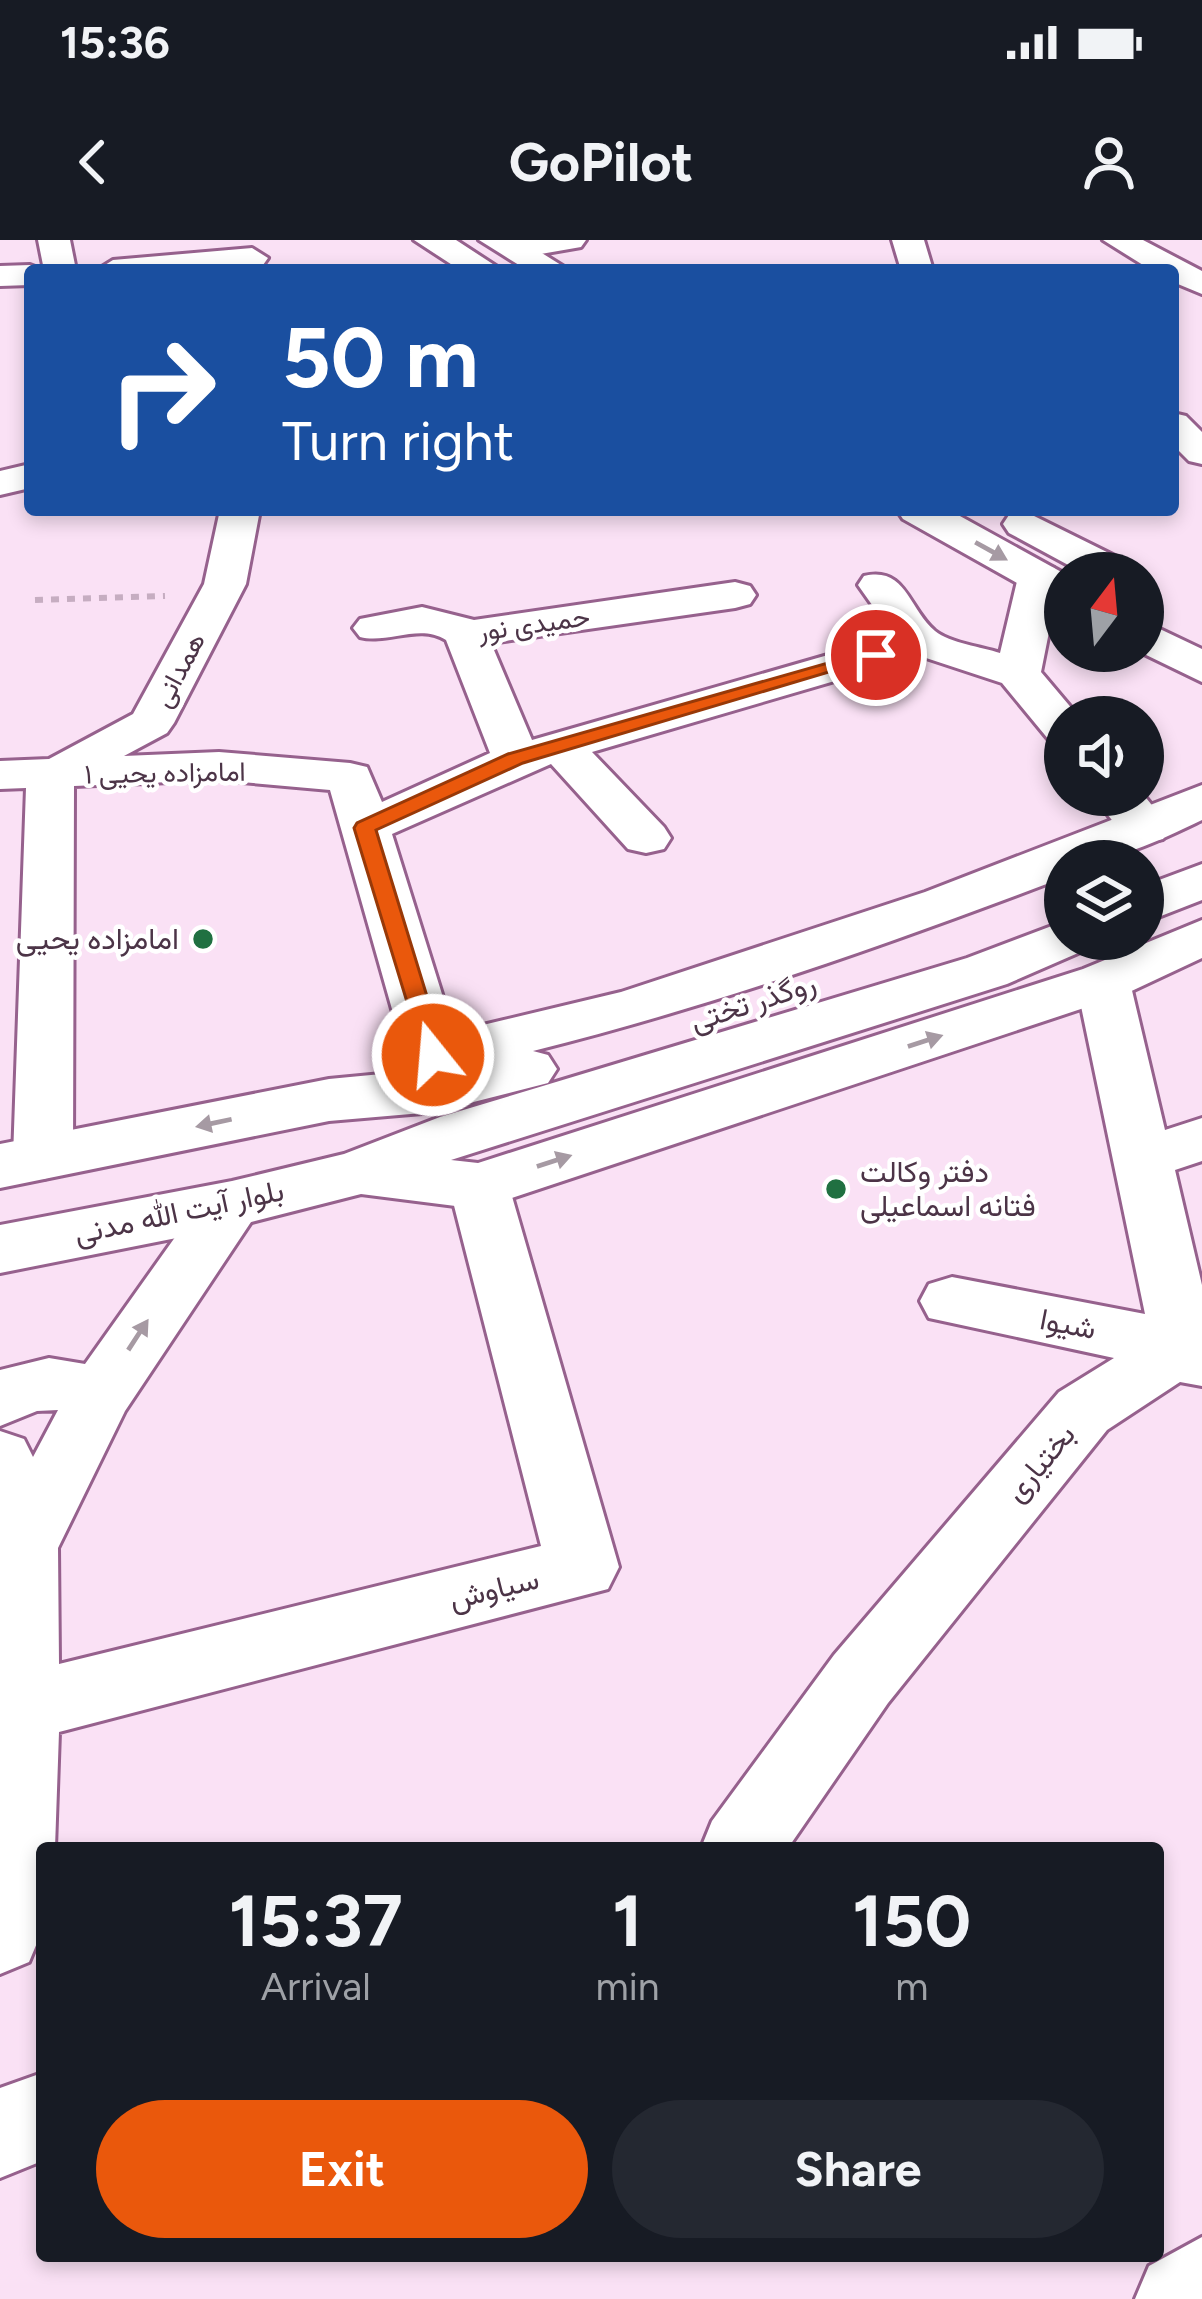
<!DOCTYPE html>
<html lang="en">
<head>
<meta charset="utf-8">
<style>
	:root { --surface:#171b24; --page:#242831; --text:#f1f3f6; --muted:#9ea1a6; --accent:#ea580c }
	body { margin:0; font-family:Figtree,Vazirmatn,sans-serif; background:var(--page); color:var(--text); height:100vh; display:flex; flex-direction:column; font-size:45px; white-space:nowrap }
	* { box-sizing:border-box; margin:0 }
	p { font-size:39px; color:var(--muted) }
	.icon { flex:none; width:66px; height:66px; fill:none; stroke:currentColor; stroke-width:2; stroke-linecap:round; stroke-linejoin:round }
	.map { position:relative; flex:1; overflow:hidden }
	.side { position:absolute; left:36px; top:1602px; width:1128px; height:420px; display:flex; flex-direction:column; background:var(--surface); border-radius:12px; box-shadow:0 6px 18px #0003 }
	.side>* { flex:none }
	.guide { position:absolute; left:24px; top:24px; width:1155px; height:252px; border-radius:12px; box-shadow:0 6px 18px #0003; background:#1a4fa0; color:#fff; overflow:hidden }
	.needle { width:78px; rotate:16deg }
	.buttons { position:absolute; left:1044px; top:312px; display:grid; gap:24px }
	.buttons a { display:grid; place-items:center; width:120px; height:120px; border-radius:50%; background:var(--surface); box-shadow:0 6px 18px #0003; font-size:60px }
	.pin { position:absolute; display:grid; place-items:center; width:102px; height:102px; color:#fff; margin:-51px; border:6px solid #fff; border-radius:50%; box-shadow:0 3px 12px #0007 }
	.me { position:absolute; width:132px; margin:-66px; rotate:343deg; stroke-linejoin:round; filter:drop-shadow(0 0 9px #0008) }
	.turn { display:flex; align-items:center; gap:42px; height:252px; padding:0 60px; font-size:54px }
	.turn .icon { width:156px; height:156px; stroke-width:2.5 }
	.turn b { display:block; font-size:84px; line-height:102px }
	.eta { display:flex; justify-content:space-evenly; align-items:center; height:204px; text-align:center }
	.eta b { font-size:72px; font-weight:700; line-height:84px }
	.cta { display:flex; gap:24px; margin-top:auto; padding:24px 60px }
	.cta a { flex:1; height:138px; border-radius:72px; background:var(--accent); color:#fff; font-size:48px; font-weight:700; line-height:138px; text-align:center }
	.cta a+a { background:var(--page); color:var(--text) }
	.status { display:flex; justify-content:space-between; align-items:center; height:84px; padding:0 60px; background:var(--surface); direction:ltr }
	.status svg { height:33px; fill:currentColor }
	header { display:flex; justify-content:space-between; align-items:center; height:156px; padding:0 60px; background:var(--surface); font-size:54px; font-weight:700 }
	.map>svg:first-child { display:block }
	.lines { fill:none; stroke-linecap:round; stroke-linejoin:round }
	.minor-casing { stroke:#96618d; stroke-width:6 }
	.major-casing { stroke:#96618d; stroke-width:6 }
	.path { stroke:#c6adc1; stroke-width:6; stroke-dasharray:8 8; stroke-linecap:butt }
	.minor { fill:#fff; fill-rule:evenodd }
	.major { fill:#fff; fill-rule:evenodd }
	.oneway { fill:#a69aa3 }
	.route { fill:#ea580c; stroke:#983908; stroke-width:3 }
	.poi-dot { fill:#207041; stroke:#fff; stroke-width:4.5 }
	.labels { text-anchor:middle; stroke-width:9; stroke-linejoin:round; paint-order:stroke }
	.far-street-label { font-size:27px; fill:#4c3447; stroke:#fff }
	.poi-label { font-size:30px; fill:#4c3447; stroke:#fff; text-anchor:end }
	.street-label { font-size:30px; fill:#4c3447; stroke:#fff }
</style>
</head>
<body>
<div class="status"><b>15:36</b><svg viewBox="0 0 49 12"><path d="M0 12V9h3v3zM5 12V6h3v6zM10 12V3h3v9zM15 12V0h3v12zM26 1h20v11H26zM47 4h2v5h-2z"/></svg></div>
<header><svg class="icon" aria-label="back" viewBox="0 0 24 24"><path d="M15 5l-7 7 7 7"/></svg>GoPilot<svg class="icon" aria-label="person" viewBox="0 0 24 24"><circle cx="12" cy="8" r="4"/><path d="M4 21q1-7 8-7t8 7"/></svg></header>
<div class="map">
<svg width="1202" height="2059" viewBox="0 0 1202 2059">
	<rect width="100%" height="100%" fill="#fae1f5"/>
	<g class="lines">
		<!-- minor casing -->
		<g class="minor-casing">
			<path id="minor" d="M 38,0 L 70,0 L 76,30 L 44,30 Z
				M 510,0 L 586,0 L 581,7 L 512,19 L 496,9 Z
				M 892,0 L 924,0 L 933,30 L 901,30 Z
				M 1103,0 L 1143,0 L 1202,31 L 1202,54 L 1173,42 L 1173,30 L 1151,30 Z
				M 252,8 L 268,18 L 263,25 L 225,30 L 97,30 L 113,20 Z
				M 30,25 L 43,30 L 30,30 L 30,45 L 0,46 L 0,26 Z
				M 1173,173 L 1186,176 L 1202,192 L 1202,224 L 1189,221 L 1173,205 Z
				M 30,224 L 30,248 L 0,255 L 0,231 Z
				M 220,270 L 260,270 L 246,344 L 174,483 L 167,493 L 124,516 L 219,512 L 350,523 L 367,527 L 382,562 L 490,513 L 446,400 C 420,383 388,404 360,397 L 353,388 L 360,379 L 422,367 L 474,380 L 735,342 L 750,346 L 756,355 L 750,364 L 735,368 L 491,403 L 532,500 L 894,396 L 858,345 L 864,336 C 906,326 908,368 935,391 C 950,403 982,407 1000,413 L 1018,337 L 1024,328 L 1039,324 L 1054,328 L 1060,337 L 1041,432 L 1079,477 L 1065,477 L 1065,504 L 1049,500 L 1002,443 L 920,416 L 592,512 L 664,587 L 671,598 L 664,609 L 646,613 L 628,609 L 551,524 L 392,594 L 461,815 L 453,828 L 433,834 L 413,828 L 405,815 L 330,550 L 219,540 L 74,546 L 73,918 L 64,933 L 43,939 L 22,933 L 13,918 L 26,548 L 0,549 L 0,521 L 49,519 L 133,474 L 204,344 Z
				M 1143,554 L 1170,588 L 1163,599 C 1127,607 1113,583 1094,555 Z
				M 1103,725 L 1122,730 L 1130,742 L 1165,890 L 1202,878 L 1202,921 L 1175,930 L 1202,1045 L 1202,1146 L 1180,1142 L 1107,1190 L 888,1463 L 788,1608 L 701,1608 L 712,1581 L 834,1415 L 1059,1152 L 1114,1118 L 929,1078 L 920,1061 L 929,1044 L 952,1037 L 1145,1074 L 1076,742 L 1084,730 Z
				M 479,924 L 500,931 L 509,946 L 619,1327 L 608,1349 L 59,1492 L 55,1608 L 42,1608 L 42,1691 L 29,1722 L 0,1734 L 0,1191 L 24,1199 L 33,1217 L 58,1170 L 37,1171 L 0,1186 L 0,1130 L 49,1118 L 85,1124 L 210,948 L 232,942 L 254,948 L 263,964 L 125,1171 L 58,1308 L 59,1424 L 541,1306 L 449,946 L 458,931 Z
				M 42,1833 L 42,1921 L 0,1938 L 0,1848 Z
				M 1202,1997 L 1202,2059 L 1135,2059 L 1149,2026 Z"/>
		</g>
		<!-- major casing -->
		<g class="major-casing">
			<path id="major" d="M 414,0 L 456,0 L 502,30 L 460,30 Z
				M 479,0 L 521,0 L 569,30 L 527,30 Z
				M 897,270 L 949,270 L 1065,334 L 1065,365 L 1049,361 L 903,279 Z
				M 1024,271 L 1131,324 L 1138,333 L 1083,333 L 1009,293 L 1003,284 L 1009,275 Z
				M 1143,381 L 1202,409 L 1202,442 L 1138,411 L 1143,411 Z
				M 1202,545 L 1202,580 C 1154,603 1119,621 1065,621 L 1065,637 C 891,703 714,766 533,811 L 548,815 L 557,829 L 548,843 L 434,872 L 329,881 L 0,948 L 0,904 L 329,839 L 455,827 L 441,823 L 433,809 L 441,795 L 621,752 L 925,652 Z
				M 1202,624 L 1202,660 L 1143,683 L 1143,646 Z
				M 1202,680 L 1202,718 L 1123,755 L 479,969 L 361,954 L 232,987 L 0,1033 L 0,985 L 232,941 L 344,914 L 440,877 L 967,718 L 1065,681 L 1065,699 L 1092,699 L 1085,710 L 1007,744 L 451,920 L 478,923 L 1083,729 Z"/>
		</g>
		<!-- path -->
		<path class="path" d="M 35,360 L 165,356"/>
		<!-- minor -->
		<use href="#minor" class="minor"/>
		<!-- major -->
		<use href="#major" class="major"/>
	</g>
	<!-- one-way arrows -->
	<defs><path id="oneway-solid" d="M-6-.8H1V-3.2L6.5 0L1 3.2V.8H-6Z" transform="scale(3)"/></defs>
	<g class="oneway">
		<use href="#oneway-solid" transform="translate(991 311) rotate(29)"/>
		<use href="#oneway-solid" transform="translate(925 801) rotate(-18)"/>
		<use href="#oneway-solid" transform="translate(214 883) rotate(168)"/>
		<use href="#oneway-solid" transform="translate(554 921) rotate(-18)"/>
		<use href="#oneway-solid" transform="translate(138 1095) rotate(-57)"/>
	</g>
	<!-- route -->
	<path class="route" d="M 870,411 L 886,415 L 523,523 L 376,590 L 445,815 L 433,824 L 425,821 L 354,588 L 357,583 L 508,514 Z"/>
	<!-- markers -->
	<g class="poi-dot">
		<circle cx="203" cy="699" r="12"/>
		<circle cx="836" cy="949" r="12"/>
	</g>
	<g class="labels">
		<!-- far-street labels -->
		<g class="far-street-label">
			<text transform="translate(534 384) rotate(-8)" y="9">حمیدی نور</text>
			<text transform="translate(179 430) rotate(-62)" y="9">همدانی</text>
			<text transform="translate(165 533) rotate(-1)" y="9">امامزاده یحیی ۱</text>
		</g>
		<!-- poi labels -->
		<g class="poi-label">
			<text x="179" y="709">امامزاده یحیی</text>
			<text x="860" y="942" text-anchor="start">دفتر وکالت<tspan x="860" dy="34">فتانه اسماعیلی</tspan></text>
		</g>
		<!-- street labels -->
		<g class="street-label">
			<text transform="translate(753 762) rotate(-18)" y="10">روگذر تختی</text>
			<text transform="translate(179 972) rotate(-12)" y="10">بلوار آیت الله مدنی</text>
			<text transform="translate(1068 1084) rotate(11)" y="10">شیوا</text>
			<text transform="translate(1040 1223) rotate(-50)" y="10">بختیاری</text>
			<text transform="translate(494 1349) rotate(-14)" y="10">سیاوش</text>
		</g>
	</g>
</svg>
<div class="buttons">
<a><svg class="needle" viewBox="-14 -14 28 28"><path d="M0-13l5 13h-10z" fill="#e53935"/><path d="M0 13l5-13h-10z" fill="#9ea1a6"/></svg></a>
<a><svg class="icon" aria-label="sound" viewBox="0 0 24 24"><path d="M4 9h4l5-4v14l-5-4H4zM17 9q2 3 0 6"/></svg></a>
<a><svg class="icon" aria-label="layers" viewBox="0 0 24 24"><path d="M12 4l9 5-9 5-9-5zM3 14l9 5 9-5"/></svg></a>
</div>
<div class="pin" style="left:876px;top:415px;background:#d93025"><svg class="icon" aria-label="arrive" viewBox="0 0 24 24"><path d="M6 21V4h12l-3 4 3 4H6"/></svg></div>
<svg class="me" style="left:433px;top:815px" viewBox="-20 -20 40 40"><circle r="17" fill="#ea580c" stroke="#fff" stroke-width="3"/><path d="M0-11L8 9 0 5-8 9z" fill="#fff"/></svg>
<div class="guide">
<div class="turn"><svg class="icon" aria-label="right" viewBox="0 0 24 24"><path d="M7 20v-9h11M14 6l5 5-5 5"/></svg><div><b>50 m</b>Turn right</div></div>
</div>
<section class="side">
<div class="eta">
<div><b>15:37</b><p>Arrival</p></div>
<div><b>1</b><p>min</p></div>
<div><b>150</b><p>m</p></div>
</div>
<div class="cta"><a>Exit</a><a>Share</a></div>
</section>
</div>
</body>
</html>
